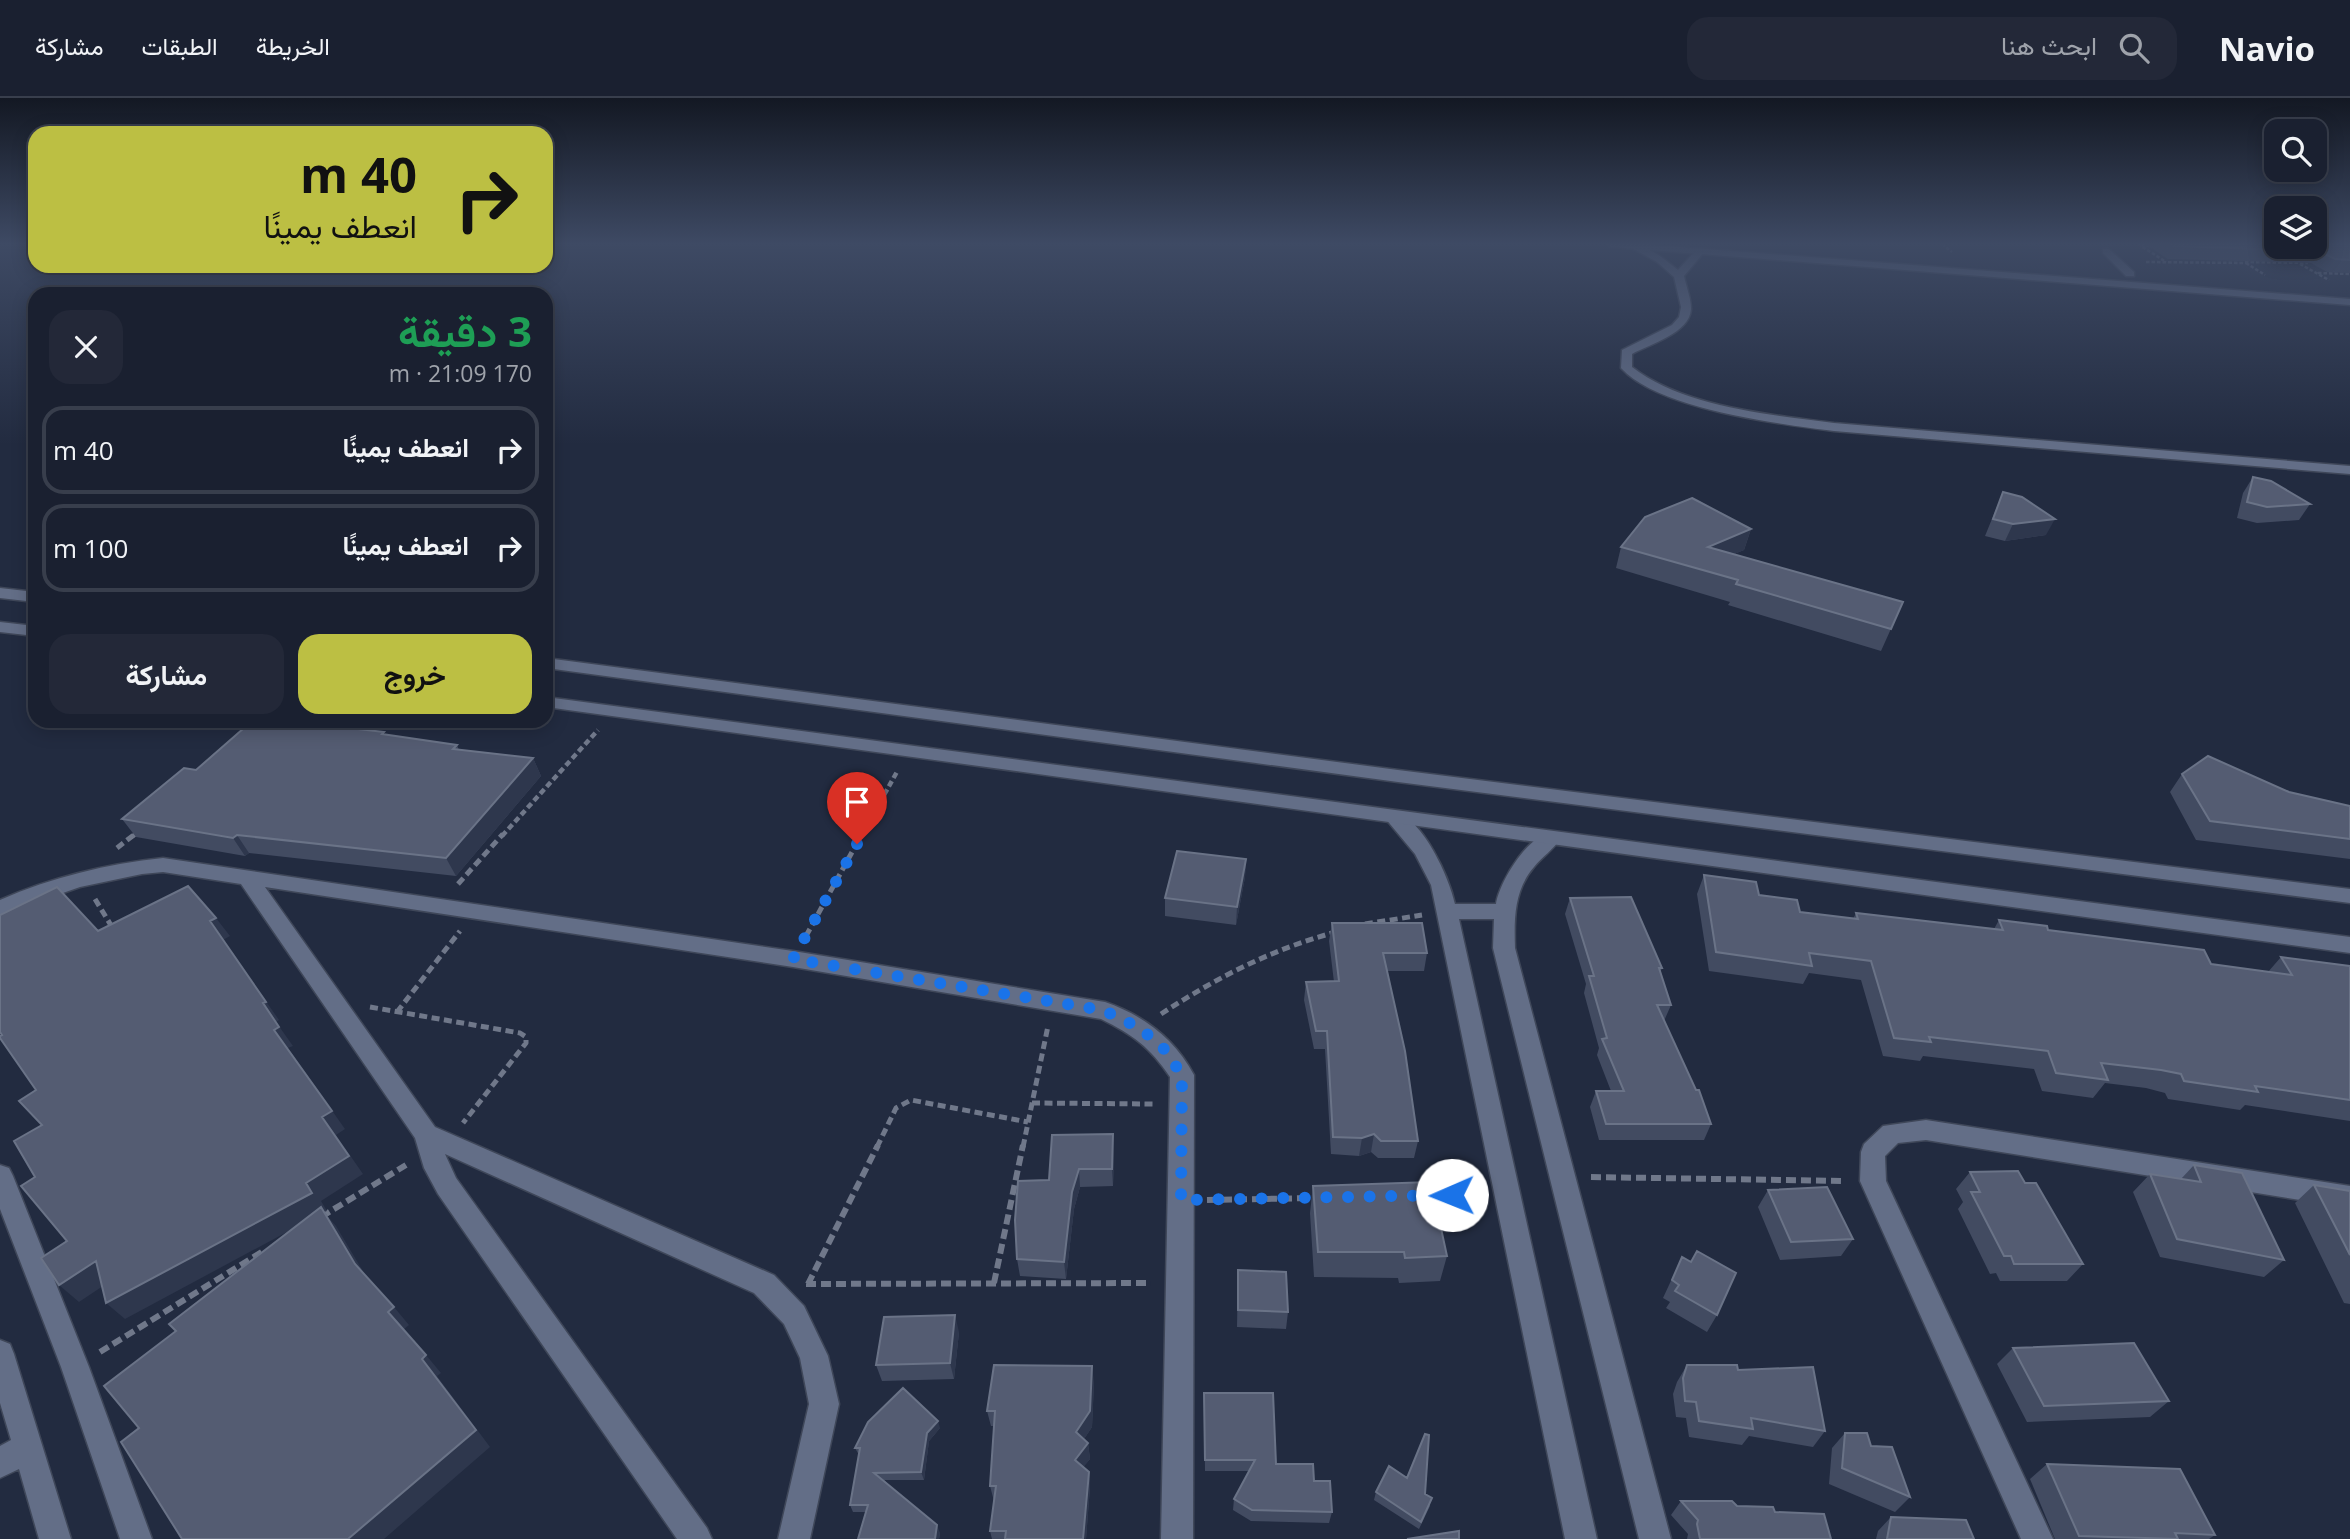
<!DOCTYPE html>
<html lang="ar">
<head>
<meta charset="utf-8">
<style>
	:root { --surface:#1a2030; --page:#232838; --text:#f1f3f6; --muted:#9fa3ab; --line:#383e4c; --accent:#bcbf43 }
	body { margin:0; font-family:"Open Sans",Vazirmatn,sans-serif; background:var(--page); color:var(--text); direction:rtl; height:100vh; display:flex; flex-direction:column; font-size:26px; white-space:nowrap }
	* { box-sizing:border-box; margin:0 }
	p { font-size:23px; color:var(--muted) }
	.icon { flex:none; width:38px; height:38px; fill:none; stroke:currentColor; stroke-width:2; stroke-linecap:round; stroke-linejoin:round }
	.map { position:relative; flex:1; overflow:hidden; direction:ltr }
	.side { position:absolute; left:28px; top:189px; width:525px; height:441px; display:flex; flex-direction:column; background:var(--surface); border-radius:21px; box-shadow:0 4px 18px #0003,0 0 0 2px var(--line); direction:rtl }
	.side>* { flex:none }
	.guide { position:absolute; left:28px; top:28px; width:525px; height:147px; border-radius:21px; box-shadow:0 4px 18px #0003,0 0 0 2px var(--line); direction:rtl; background:#bcbf43; color:#111; overflow:hidden }
	.controls { position:absolute; left:2264px; top:21px; display:grid; gap:14px }
	.controls a { display:grid; place-items:center; width:63px; height:63px; border-radius:14px; background:var(--surface); box-shadow:0 4px 18px #0003,0 0 0 2px var(--line); font-size:35px }
	.pin { position:absolute; display:grid; place-items:center; width:60px; height:60px; color:#fff; margin:-72px -30px; border-radius:50% 50% 50% 0; rotate:-45deg; box-shadow:0 0 7px #0007 }
	.pin .icon { rotate:45deg }
	.me { position:absolute; width:77px; margin:-38px; rotate:269deg; stroke-linejoin:round; filter:drop-shadow(0 0 5px #0008) }
	.turn { display:flex; align-items:center; gap:24px; height:147px; padding:0 21px; font-size:32px }
	.turn .icon { width:91px; height:91px; stroke-width:2.5 }
	.turn b { display:block; font-size:49px; line-height:60px }
	.round { display:grid; place-items:center; flex:none; width:74px; height:74px; border-radius:21px; background:var(--page) }
	.overview { display:flex; align-items:center; justify-content:space-between; height:119px; padding:0 21px }
	h1 { font-size:42px; font-weight:700; line-height:52px; color:#1e9e55 }
	.action { display:flex; gap:14px; margin-top:auto; padding:14px 21px }
	.action a { flex:1; height:80px; border-radius:21px; background:var(--accent); color:#111; font-size:28px; font-weight:700; line-height:80px; text-align:center }
	.action a+a { background:var(--page); color:var(--text) }
	ul { padding:0; list-style:none }
	li { display:flex; align-items:center; gap:21px; height:88px; margin:0 14px 10px; padding:0 7px; border:4px solid var(--line); border-radius:21px }
	li div { flex:1 }
	li b { display:block; font-size:26px }
	li em { font-style:normal }
	header { display:flex; align-items:center; gap:42px; box-sizing:border-box; height:98px; padding:0 35px; background:var(--surface); border-bottom:2px solid var(--line) }
	header strong { font-size:33px }
	nav { display:flex; gap:38px; margin-inline-start:auto; font-size:24px }
	.search { width:490px; height:63px; background:var(--page); display:flex; align-items:center; gap:18px; box-sizing:border-box; padding:0 24px; border-radius:21px; color:var(--muted); font-size:26px }
	.map>svg:first-child { display:block }
	.lines { fill:none; stroke-linecap:round; stroke-linejoin:round }
	.service-casing { stroke:#3f4759; stroke-width:3 }
	.minor-casing { stroke:#3f4759; stroke-width:3 }
	.tertiary-casing { stroke:#3f4759; stroke-width:3 }
	.path-far3 { stroke:#70788a; stroke-width:2.5; stroke-dasharray:3.5 2; stroke-linecap:butt }
	.path-far2 { stroke:#70788a; stroke-width:4.5; stroke-dasharray:6 3.5; stroke-linecap:butt }
	.path-far1 { stroke:#70788a; stroke-width:5; stroke-dasharray:8 4.5; stroke-linecap:butt }
	.path { stroke:#70788a; stroke-width:6; stroke-dasharray:10 5; stroke-linecap:butt }
	.service { fill:#636e87; fill-rule:evenodd }
	.minor { fill:#636e87; fill-rule:evenodd }
	.tertiary { fill:#636e87; fill-rule:evenodd }
	.wall { fill:#424b61 }
	.shaded-wall { fill:#2e374d }
	.building { fill:#545c72; stroke:#6a7387; stroke-width:2 }
	.route { stroke:#1a73e8; stroke-width:12; stroke-dasharray:0 21.6 }
</style>
</head>
<body>
<header>
<strong>Navio</strong>
<div class="search"><svg class="icon" aria-label="search" viewBox="0 0 24 24"><circle cx="10" cy="10" r="6"/><path d="M15 15l6 6"/></svg>ابحث هنا</div>
<nav><a>الخريطة</a><a>الطبقات</a><a>مشاركة</a></nav>
</header>
<div class="map">
<svg width="2350" height="1441" viewBox="0 0 2350 1441">
	<rect width="100%" height="100%" fill="#222b40"/>
	<g class="lines">
		<!-- service casing -->
		<g class="service-casing">
			<path id="service" d="M 1629,146 C 1647,146 1664,161 1678,172 L 1697,151 L 1705,153 L 1684,178 C 1686,188 1691,200 1691,211 C 1690,235 1650,246 1632,256 L 1632,269 C 1683,309 1771,317 1834,325 L 2350,368 L 2350,376 L 1834,333 C 1779,326 1658,311 1621,270 L 1622,252 L 1672,227 L 1679,219 L 1681,209 L 1674,179 L 1657,164 L 1630,149 Z
				M 2103,151 L 2109,151 L 2134,174 L 2134,178 L 2126,178 L 2103,155 Z"/>
		</g>
		<!-- minor casing -->
		<g class="minor-casing">
			<path id="minor" d="M 1395,714 C 1423,721 1449,779 1455,806 L 1496,806 C 1499,784 1532,728 1558,735 L 1561,740 C 1554,751 1542,759 1534,769 C 1514,792 1514,821 1515,850 L 1671,1441 L 1639,1441 L 1493,850 L 1494,821 L 1459,821 L 1597,1441 L 1565,1441 L 1431,787 L 1415,756 L 1385,720 L 1388,715 Z
				M 163,760 L 793,853 L 1105,904 C 1143,917 1175,941 1194,977 L 1193,1441 L 1161,1441 L 1170,979 C 1150,949 1133,937 1101,921 L 793,869 L 265,789 L 435,1029 L 774,1177 L 804,1208 L 828,1258 L 839,1306 L 810,1441 L 778,1441 L 809,1306 L 800,1260 L 784,1226 L 754,1195 L 445,1056 L 456,1080 L 707,1430 L 712,1441 L 677,1441 L 438,1096 L 424,1070 L 415,1040 L 241,786 L 163,774 L 142,776 L 80,789 L 0,817 L 0,802 C 52,779 107,766 163,760 Z
				M 1926,1022 L 2350,1088 L 2350,1110 L 1926,1042 L 1898,1045 L 1885,1058 L 1886,1083 L 2053,1441 L 2021,1441 L 1860,1083 L 1861,1054 L 1864,1046 L 1883,1028 Z
				M 0,1067 L 9,1070 L 13,1078 L 89,1269 L 152,1441 L 120,1441 L 61,1269 L 0,1111 Z
				M 0,1242 L 10,1246 L 14,1256 L 71,1441 L 39,1441 L 19,1371 L 0,1380 L 0,1348 L 11,1342 L 0,1305 Z"/>
		</g>
		<!-- tertiary casing -->
		<g class="tertiary-casing">
			<path id="tertiary" d="M 1607,146 L 1642,146 L 2350,201 L 2350,207 L 1611,149 Z
				M 0,490 L 35,494 L 35,504 L 0,500 Z
				M 0,524 L 35,528 L 35,538 L 0,534 Z
				M 546,560 L 1398,672 L 2350,791 L 2350,805 L 1398,684 L 546,570 Z
				M 546,599 L 2350,839 L 2350,855 L 546,609 Z"/>
		</g>
		<!-- path-far3 -->
		<path class="path-far3" d="M 1942,146 L 1952,154
			M 2138,146 L 2166,164
			M 2141,147 L 2151,148
			M 2146,164 L 2247,165
			M 2245,164 L 2308,165
			M 2246,165 L 2265,177
			M 2300,166 L 2329,182
			M 2318,175 L 2350,176"/>
		<!-- path-far2 -->
		<path class="path-far2" d="M 133,738 L 138,734
			M 502,738 L 598,632
			M 861,738 L 898,672"/>
		<!-- path-far1 -->
		<path class="path-far1" d="M 117,750 L 135,736
			M 458,786 L 503,736
			M 95,801 L 112,829
			M 1365,826 L 1422,817
			M 806,838 L 862,736
			M 370,909 L 520,935 L 526,939 L 526,945 L 463,1025
			M 397,914 L 460,833
			M 1161,916 C 1216,880 1272,851 1336,834
			M 1032,1005 L 1154,1006
			M 877,1049 L 896,1010 L 911,1002 L 1028,1024
			M 1023,1049 L 1048,928"/>
		<!-- path -->
		<path class="path" d="M 1591,1079 L 1845,1083
			M 1427,1097 L 1478,1096
			M 1207,1102 L 1317,1100
			M 321,1119 L 406,1067
			M 994,1185 L 1023,1047
			M 806,1186 L 1151,1185
			M 808,1186 L 878,1047
			M 100,1254 L 265,1152"/>
		<!-- service -->
		<use href="#service" class="service"/>
		<!-- minor -->
		<use href="#minor" class="minor"/>
		<!-- tertiary -->
		<use href="#tertiary" class="tertiary"/>
	</g>
	<!-- wall -->
	<path class="wall" d="M 2145,146 L 2350,146 L 2350,175 L 2327,174 L 2311,165 L 2168,161 Z
		M 2253,379 L 2310,406 L 2299,422 L 2257,425 L 2237,420 L 2243,395 Z
		M 2003,394 L 2046,437 L 2005,443 L 1985,438 Z
		M 1751,431 L 1744,452 L 1734,456 L 1903,504 L 1881,553 L 1728,507 L 1730,504 L 1616,470 L 1621,449 Z
		M 386,637 L 457,647 L 459,652 L 533,660 L 541,678 L 456,778 L 249,755 L 245,758 L 136,739 L 122,721 L 196,672 Z
		M 2182,676 L 2289,694 L 2350,708 L 2350,761 L 2196,742 L 2170,694 Z
		M 1246,761 L 1245,779 L 1236,827 L 1165,818 L 1165,800 Z
		M 1704,777 L 1800,814 L 1853,821 L 1856,815 L 1994,831 L 1999,822 L 2211,866 L 2268,874 L 2281,859 L 2350,868 L 2350,1023 L 2245,1007 L 2240,1012 L 2168,1001 L 2165,995 L 2146,990 L 2105,985 L 2093,1000 L 2042,993 L 2034,971 L 1923,958 L 1920,963 L 1883,958 L 1861,882 L 1809,875 L 1803,886 L 1709,873 L 1697,796 Z
		M 1570,800 L 1662,870 L 1660,875 L 1671,907 L 1664,923 L 1711,1026 L 1704,1042 L 1599,1042 L 1590,1009 L 1596,993 L 1611,993 L 1597,957 L 1599,950 L 1584,895 L 1586,886 L 1565,816 Z
		M 1332,825 L 1427,855 L 1424,873 L 1387,873 L 1418,1043 L 1414,1060 L 1378,1060 L 1371,1054 L 1359,1058 L 1331,1056 L 1325,951 L 1314,951 L 1304,902 L 1306,884 L 1334,884 L 1329,843 Z
		M 1114,1054 L 1113,1088 L 1080,1089 L 1074,1111 L 1066,1181 L 1020,1178 L 1017,1161 L 1049,1082 Z
		M 2194,1067 L 2284,1162 L 2264,1179 L 2160,1159 L 2133,1094 L 2150,1076 L 2181,1081 Z
		M 1970,1074 L 2025,1085 L 2083,1166 L 2067,1183 L 2000,1183 L 1996,1175 L 1990,1176 L 1958,1111 L 1963,1104 L 1956,1091 Z
		M 2314,1087 L 2350,1093 L 2350,1206 L 2344,1205 L 2295,1105 Z
		M 1313,1088 L 1447,1158 L 1440,1183 L 1399,1185 L 1398,1180 L 1314,1179 L 1310,1115 Z
		M 1768,1092 L 1853,1141 L 1841,1158 L 1780,1162 L 1758,1109 Z
		M 1682,1159 L 1717,1217 L 1707,1234 L 1666,1210 L 1670,1204 L 1663,1200 Z
		M 1238,1172 L 1288,1214 L 1286,1231 L 1237,1229 Z
		M 959,1234 L 954,1281 L 882,1283 L 876,1267 Z
		M 2013,1250 L 2169,1303 L 2150,1319 L 2027,1324 L 1997,1266 Z
		M 1687,1267 L 1738,1272 L 1825,1333 L 1813,1349 L 1749,1338 L 1742,1347 L 1689,1339 L 1686,1320 L 1676,1319 L 1673,1296 L 1677,1284 Z
		M 1094,1284 L 1092,1329 L 1084,1341 L 1088,1345 L 1090,1361 L 1083,1369 L 1089,1374 L 1090,1389 L 1086,1441 L 992,1441 L 990,1433 L 994,1403 L 990,1388 L 994,1328 L 991,1328 L 987,1313 Z
		M 1204,1295 L 1276,1366 L 1314,1383 L 1332,1414 L 1329,1425 L 1251,1423 L 1233,1412 L 1234,1401 L 1249,1373 L 1205,1373 Z
		M 940,1330 L 929,1343 L 924,1382 L 884,1382 L 940,1435 L 939,1441 L 858,1441 L 866,1414 L 853,1414 L 850,1407 L 859,1357 L 855,1350 Z
		M 1845,1335 L 1871,1348 L 1910,1399 L 1895,1414 L 1829,1386 L 1832,1350 Z
		M 2047,1366 L 2215,1437 L 2209,1441 L 2055,1441 L 2030,1381 Z
		M 1407,1380 L 1425,1396 L 1430,1408 L 1419,1431 L 1374,1402 L 1376,1394 Z
		M 1681,1403 L 1737,1408 L 1775,1414 L 1831,1441 L 1687,1441 L 1688,1436 L 1671,1417 Z
		M 1891,1419 L 1974,1441 L 1876,1441 L 1878,1433 Z"/>
	<!-- shaded-wall -->
	<path class="shaded-wall" d="M 2055,421 L 2046,437 L 2005,443 L 2013,426 Z
		M 1751,431 L 1744,452 L 1701,470 L 1708,449 Z
		M 533,660 L 541,678 L 456,778 L 446,760 Z
		M 237,737 L 249,755 L 245,758 L 233,740 Z
		M 1246,761 L 1245,779 L 1236,827 L 1237,809 Z
		M 216,820 L 230,838 L 223,842 L 279,922 L 276,924 L 293,948 L 288,950 L 345,1031 L 336,1037 L 363,1076 L 321,1103 L 327,1113 L 324,1114 L 336,1128 L 370,1185 L 355,1166 L 324,1114 L 125,1221 L 106,1205 L 306,1085 L 322,1019 L 274,932 L 210,823 Z
		M 1113,1036 L 1114,1054 L 1113,1088 L 1112,1071 Z
		M 1374,1036 L 1371,1054 L 1359,1058 L 1362,1040 Z
		M 1079,1071 L 1080,1089 L 1074,1111 L 1066,1181 L 1064,1164 L 1072,1094 Z
		M 96,1163 L 115,1180 L 79,1204 L 59,1187 Z
		M 394,1209 L 409,1227 L 403,1232 L 388,1214 Z
		M 955,1217 L 959,1234 L 954,1281 L 950,1265 Z
		M 426,1257 L 441,1275 L 437,1278 L 490,1349 L 384,1441 L 348,1441 L 422,1261 Z
		M 1092,1268 L 1094,1284 L 1092,1329 L 1078,1350 L 1076,1334 Z
		M 938,1323 L 940,1330 L 929,1343 L 924,1382 L 921,1374 L 927,1335 Z
		M 1088,1345 L 1090,1361 L 1077,1377 L 1075,1362 Z
		M 1089,1374 L 1090,1389 L 1086,1441 L 1083,1441 Z
		M 937,1427 L 940,1435 L 939,1441 L 935,1441 Z"/>
	<!-- building -->
	<path class="building" d="M 2170,146 L 2277,146 L 2277,149 L 2315,149 L 2315,146 L 2350,146 L 2350,162 L 2335,161 L 2319,153 L 2174,148 Z
		M 2253,379 L 2271,383 L 2310,406 L 2267,409 L 2247,404 Z
		M 2003,394 L 2022,399 L 2055,421 L 2013,426 L 1993,421 Z
		M 1692,400 L 1751,431 L 1708,449 L 1903,504 L 1891,531 L 1736,486 L 1738,482 L 1621,449 L 1645,419 Z
		M 252,623 L 289,623 L 384,634 L 382,636 L 457,647 L 453,651 L 533,660 L 446,760 L 237,737 L 233,740 L 122,721 L 184,670 L 196,672 Z
		M 2208,658 L 2289,694 L 2350,708 L 2350,741 L 2210,723 L 2182,676 Z
		M 1177,753 L 1246,761 L 1237,809 L 1165,800 Z
		M 1704,777 L 1756,784 L 1759,797 L 1797,802 L 1800,814 L 1858,821 L 1856,815 L 2003,832 L 1999,822 L 2047,828 L 2048,832 L 2204,852 L 2211,866 L 2292,877 L 2281,859 L 2350,868 L 2350,1002 L 2255,988 L 2258,994 L 2184,983 L 2181,976 L 2161,972 L 2101,965 L 2108,982 L 2056,975 L 2048,953 L 1929,939 L 1931,944 L 1894,940 L 1871,863 L 1809,855 L 1812,868 L 1716,854 Z
		M 188,788 L 216,820 L 210,823 L 266,904 L 263,905 L 279,929 L 274,932 L 332,1013 L 322,1019 L 349,1058 L 306,1085 L 312,1095 L 106,1205 L 96,1163 L 59,1187 L 41,1160 L 67,1143 L 21,1088 L 35,1079 L 14,1043 L 42,1027 L 19,1003 L 36,992 L 0,940 L 0,938 L 2,937 L 0,934 L 0,817 L 57,789 L 98,833 Z
		M 1631,799 L 1662,870 L 1659,870 L 1671,907 L 1657,907 L 1696,992 L 1699,992 L 1711,1026 L 1606,1026 L 1596,993 L 1624,993 L 1602,941 L 1607,940 L 1589,878 L 1594,878 L 1570,800 Z
		M 1332,825 L 1422,825 L 1427,855 L 1383,855 L 1405,953 L 1418,1043 L 1381,1043 L 1374,1036 L 1362,1040 L 1333,1039 L 1327,933 L 1316,933 L 1306,884 L 1339,883 Z
		M 1113,1036 L 1112,1071 L 1079,1071 L 1072,1094 L 1064,1164 L 1017,1161 L 1015,1122 L 1018,1083 L 1049,1082 L 1052,1037 Z
		M 2194,1067 L 2242,1075 L 2284,1162 L 2177,1141 L 2150,1076 L 2201,1084 Z
		M 2018,1073 L 2025,1085 L 2036,1085 L 2083,1166 L 2014,1166 L 2011,1158 L 2004,1158 L 1971,1094 L 1980,1094 L 1970,1074 Z
		M 1431,1084 L 1447,1158 L 1405,1160 L 1404,1154 L 1318,1154 L 1313,1088 Z
		M 2314,1087 L 2350,1093 L 2350,1157 Z
		M 1827,1089 L 1853,1141 L 1791,1144 L 1768,1092 Z
		M 321,1109 L 355,1166 L 394,1209 L 388,1214 L 426,1257 L 422,1261 L 476,1332 L 348,1441 L 182,1441 L 121,1344 L 139,1330 L 104,1288 L 176,1233 L 169,1226 Z
		M 1697,1153 L 1736,1175 L 1717,1217 L 1675,1193 L 1679,1187 L 1672,1182 L 1682,1159 L 1691,1164 Z
		M 1238,1172 L 1286,1174 L 1288,1214 L 1238,1212 Z
		M 955,1217 L 950,1265 L 876,1267 L 884,1219 Z
		M 2134,1245 L 2169,1303 L 2044,1308 L 2013,1250 Z
		M 994,1267 L 1092,1268 L 1090,1313 L 1076,1334 L 1088,1345 L 1075,1362 L 1089,1374 L 1083,1441 L 1005,1441 L 1006,1433 L 990,1433 L 996,1388 L 990,1388 L 995,1313 L 987,1313 Z
		M 1687,1267 L 1737,1267 L 1738,1272 L 1813,1269 L 1825,1333 L 1751,1320 L 1753,1331 L 1699,1323 L 1696,1304 L 1685,1303 L 1683,1280 Z
		M 903,1290 L 938,1323 L 927,1335 L 921,1374 L 874,1375 L 937,1427 L 935,1441 L 858,1441 L 868,1407 L 850,1407 L 860,1350 L 855,1350 L 868,1324 Z
		M 1204,1295 L 1273,1295 L 1276,1366 L 1313,1366 L 1314,1383 L 1330,1383 L 1332,1414 L 1252,1412 L 1234,1401 L 1255,1362 L 1205,1362 Z
		M 1845,1335 L 1867,1335 L 1871,1348 L 1892,1349 L 1910,1399 L 1842,1370 Z
		M 1425,1336 L 1429,1337 L 1425,1396 L 1432,1400 L 1421,1424 L 1376,1394 L 1389,1368 L 1407,1380 Z
		M 2047,1366 L 2180,1371 L 2215,1437 L 2175,1435 L 2178,1441 L 2079,1438 Z
		M 1681,1403 L 1732,1403 L 1737,1408 L 1773,1409 L 1775,1414 L 1824,1416 L 1831,1441 L 1700,1441 L 1697,1426 L 1698,1422 Z
		M 1891,1419 L 1966,1422 L 1974,1441 L 1887,1441 Z
		M 1459,1433 L 1459,1441 L 1407,1441 Z"/>
	<!-- sky -->
	<linearGradient id="sky" x2="0" y2="1"><stop stop-color="#131823"/><stop offset="0.42" stop-color="#3e4a64"/><stop offset="1" stop-color="#3e4a64" stop-opacity="0"/></linearGradient>
	<rect width="2350" height="347" fill="url(#sky)"/>
	<g class="lines">
		<!-- route -->
		<path class="route" d="M 857,746 L 793,861 L 1085,909 L 1105,913 L 1140,930 L 1164,951 L 1182,977 L 1181,1102 L 1452,1097"/>
	</g>
</svg>
<div class="controls">
<a><svg class="icon" aria-label="search" viewBox="0 0 24 24"><circle cx="10" cy="10" r="6"/><path d="M15 15l6 6"/></svg></a>
<a><svg class="icon" aria-label="layers" viewBox="0 0 24 24"><path d="M12 4l9 5-9 5-9-5zM3 14l9 5 9-5"/></svg></a>
</div>
<div class="pin" style="left:857px;top:746px;background:#d93025"><svg class="icon" aria-label="arrive" viewBox="0 0 24 24"><path d="M6 21V4h12l-3 4 3 4H6"/></svg></div>
<svg class="me" style="left:1452px;top:1097px" viewBox="-20 -20 40 40"><circle r="19" fill="#fff"/><path d="M0-13L10 11 0 6-10 11z" fill="#1a73e8"/></svg>
<div class="guide">
<div class="turn"><svg class="icon" aria-label="right" viewBox="0 0 24 24"><path d="M7 20v-9h11M14 6l5 5-5 5"/></svg><div><b>40 m</b>انعطف يمينًا</div></div>
</div>
<section class="side">
<div class="overview"><div><h1>3 دقيقة</h1><p>170 m · 21:09</p></div><a class="round"><svg class="icon" aria-label="close" viewBox="0 0 24 24"><path d="M6 6l12 12M18 6L6 18"/></svg></a></div>
<ul>
<li><svg class="icon" aria-label="right" viewBox="0 0 24 24"><path d="M7 20v-9h11M14 6l5 5-5 5"/></svg><div><b>انعطف يمينًا</b></div><em>40 m</em></li>
<li><svg class="icon" aria-label="right" viewBox="0 0 24 24"><path d="M7 20v-9h11M14 6l5 5-5 5"/></svg><div><b>انعطف يمينًا</b></div><em>100 m</em></li>
</ul>
<div class="action"><a>خروج</a><a>مشاركة</a></div>
</section>
</div>
</body>
</html>
